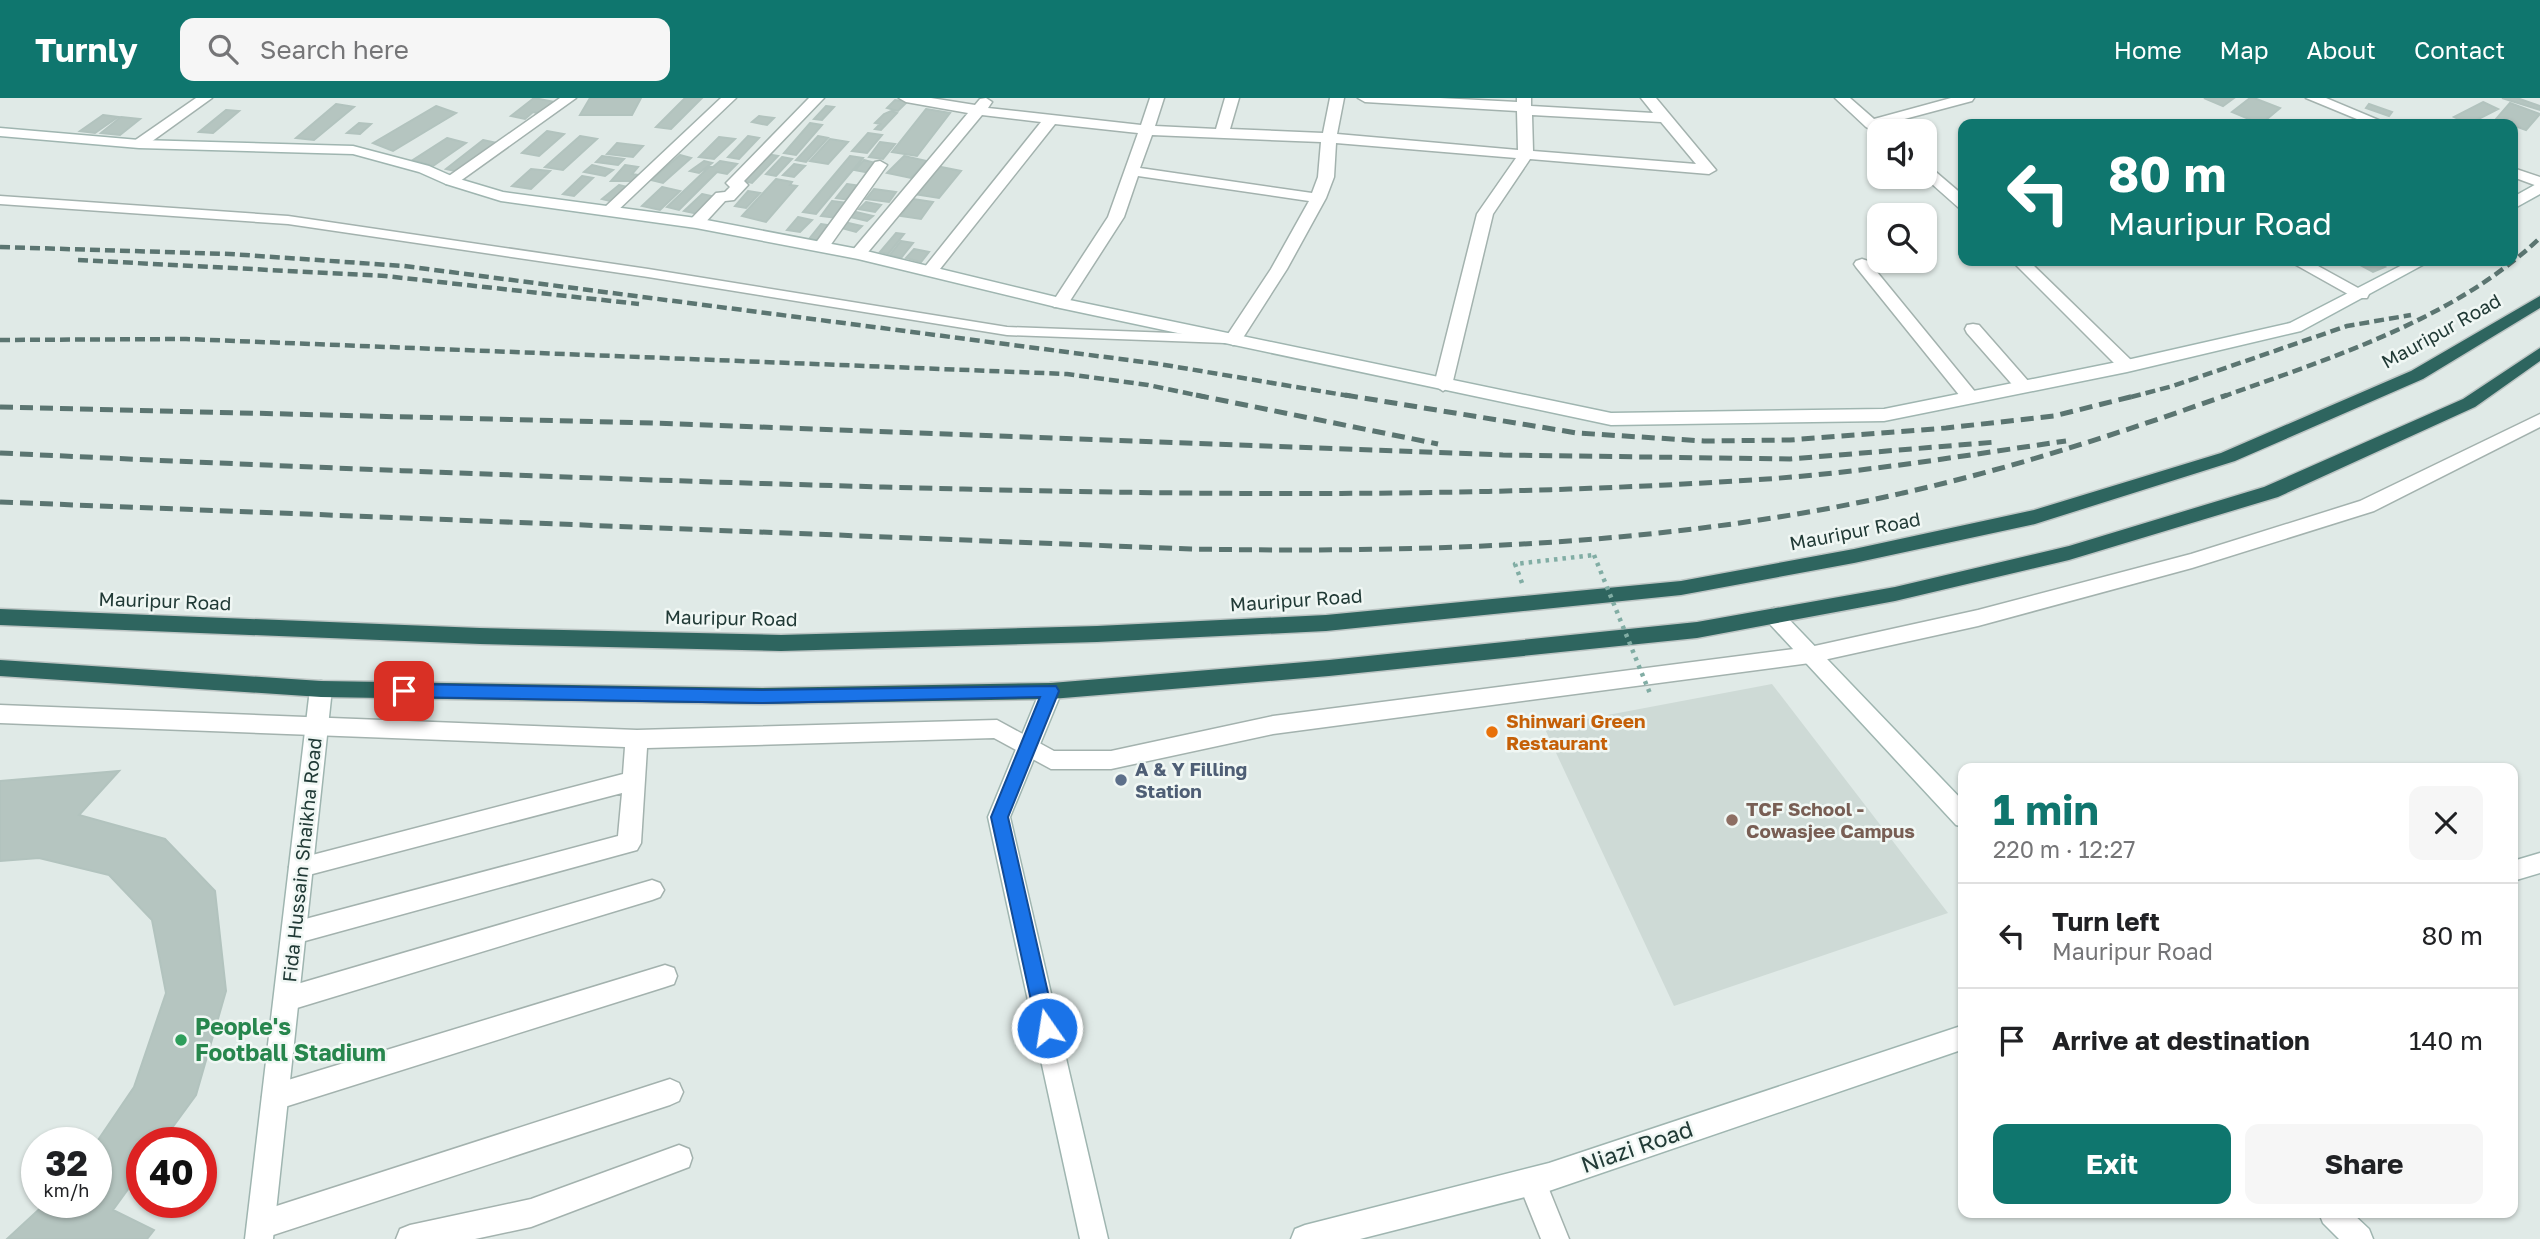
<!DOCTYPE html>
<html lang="en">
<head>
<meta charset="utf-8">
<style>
	:root { --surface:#fff; --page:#f6f6f6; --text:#202124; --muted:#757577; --line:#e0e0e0; --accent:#0f766e }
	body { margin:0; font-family:"Golos Text",sans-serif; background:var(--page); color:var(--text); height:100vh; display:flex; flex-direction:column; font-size:26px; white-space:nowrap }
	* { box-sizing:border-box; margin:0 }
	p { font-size:23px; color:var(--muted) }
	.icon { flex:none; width:38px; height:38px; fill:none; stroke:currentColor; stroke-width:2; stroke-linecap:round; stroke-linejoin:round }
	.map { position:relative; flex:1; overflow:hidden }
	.details { position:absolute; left:1958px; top:665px; width:560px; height:455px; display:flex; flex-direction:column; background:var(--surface); border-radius:14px; box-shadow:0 2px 5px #0004 }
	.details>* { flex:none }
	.top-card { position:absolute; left:1958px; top:21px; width:560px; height:147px; border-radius:14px; box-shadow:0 2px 5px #0004; background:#0f766e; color:#fff; overflow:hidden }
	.fabs { position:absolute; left:1867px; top:21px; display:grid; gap:14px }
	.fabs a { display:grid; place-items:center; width:70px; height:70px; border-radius:14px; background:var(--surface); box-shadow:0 2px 5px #0004; font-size:35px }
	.speed { position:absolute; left:21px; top:1029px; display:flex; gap:14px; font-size:35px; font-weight:700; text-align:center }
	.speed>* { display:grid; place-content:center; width:91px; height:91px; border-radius:50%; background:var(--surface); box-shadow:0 2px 5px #0004; line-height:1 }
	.speed small { font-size:18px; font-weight:400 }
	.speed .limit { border:10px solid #d22; background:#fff; color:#111 }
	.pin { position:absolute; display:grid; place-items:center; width:60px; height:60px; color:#fff; margin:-30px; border-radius:14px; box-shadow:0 4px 10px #0006 }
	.me { position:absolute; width:77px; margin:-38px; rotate:347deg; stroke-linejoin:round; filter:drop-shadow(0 0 5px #0008) }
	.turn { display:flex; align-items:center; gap:24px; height:147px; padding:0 35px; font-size:32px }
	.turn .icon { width:91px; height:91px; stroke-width:2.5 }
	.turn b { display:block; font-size:49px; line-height:60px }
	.round { display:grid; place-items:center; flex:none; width:74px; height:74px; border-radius:14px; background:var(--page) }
	.overview { display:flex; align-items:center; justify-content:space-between; height:119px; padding:0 35px }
	h1 { font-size:42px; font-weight:700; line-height:52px; color:var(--accent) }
	.cta { display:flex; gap:14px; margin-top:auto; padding:14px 35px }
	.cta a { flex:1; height:80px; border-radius:14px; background:var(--accent); color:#fff; font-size:28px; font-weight:700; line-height:80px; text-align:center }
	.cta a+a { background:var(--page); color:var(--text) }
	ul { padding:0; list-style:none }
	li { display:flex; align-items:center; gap:21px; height:105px; padding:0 35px; border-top:2px solid var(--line) }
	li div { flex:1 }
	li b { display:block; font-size:26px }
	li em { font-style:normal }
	header { display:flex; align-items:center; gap:42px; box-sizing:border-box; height:98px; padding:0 35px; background:var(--accent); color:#fff }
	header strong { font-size:33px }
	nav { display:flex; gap:38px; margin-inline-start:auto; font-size:24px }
	.search { width:490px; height:63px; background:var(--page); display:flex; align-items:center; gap:18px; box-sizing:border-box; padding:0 24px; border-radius:14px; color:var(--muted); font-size:26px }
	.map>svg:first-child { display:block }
	.built { fill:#cedad6 }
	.building { fill:#b5c5c0; stroke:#b2c3be; stroke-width:2 }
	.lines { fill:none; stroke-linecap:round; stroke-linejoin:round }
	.lane-casing { stroke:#a3b2ae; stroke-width:3 }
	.street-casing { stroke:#a3b2ae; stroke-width:3 }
	.secondary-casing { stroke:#9fb5b0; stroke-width:3 }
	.highway-casing { stroke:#bcc4c3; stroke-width:3 }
	.path { stroke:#81ada4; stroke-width:4.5; stroke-dasharray:3.5 5; stroke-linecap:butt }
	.lane { fill:#fff; fill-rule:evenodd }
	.street { fill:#fff; fill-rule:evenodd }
	.secondary { fill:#fff; fill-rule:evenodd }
	.highway { fill:#2e655f; fill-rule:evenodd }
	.rail-far1 { stroke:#5b7571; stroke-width:4.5; stroke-dasharray:10 5; stroke-linecap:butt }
	.rail { stroke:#5b7571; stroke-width:5; stroke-dasharray:13 7; stroke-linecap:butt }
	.path-bridge { stroke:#81ada4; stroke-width:4.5; stroke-dasharray:3.5 5; stroke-linecap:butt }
	.route { fill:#1a73e8; stroke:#114b97; stroke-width:2 }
	.food-dot { fill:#e8710a; stroke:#f0f7f4; stroke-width:2.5 }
	.service-dot { fill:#5c6f8a; stroke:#f0f7f4; stroke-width:2.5 }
	.education-dot { fill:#8d6e63; stroke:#f0f7f4; stroke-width:2.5 }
	.leisure-dot { fill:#2e9e5b; stroke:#f0f7f4; stroke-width:2.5 }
	.labels { text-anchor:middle; stroke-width:5; stroke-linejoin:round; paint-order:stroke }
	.street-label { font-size:19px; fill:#213a36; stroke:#f0f7f4 }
	.food-label { font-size:19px; font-weight:bold; fill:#c56008; stroke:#f0f7f4; text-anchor:start }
	.service-label { font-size:19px; font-weight:bold; fill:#4e5e75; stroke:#f0f7f4; text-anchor:start }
	.education-label { font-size:19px; font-weight:bold; fill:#785e54; stroke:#f0f7f4; text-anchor:start }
	.near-leisure-label { font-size:23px; font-weight:bold; fill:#27864d; stroke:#f0f7f4; text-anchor:start }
	.near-street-label { font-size:23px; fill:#213a36; stroke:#f0f7f4 }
</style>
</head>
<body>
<header>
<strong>Turnly</strong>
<div class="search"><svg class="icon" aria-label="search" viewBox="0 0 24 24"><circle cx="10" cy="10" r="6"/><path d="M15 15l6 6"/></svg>Search here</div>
<nav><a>Home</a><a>Map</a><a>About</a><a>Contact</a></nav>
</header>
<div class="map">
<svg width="2540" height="1141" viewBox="0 0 2540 1141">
	<rect width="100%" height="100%" fill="#e0eae7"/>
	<!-- built -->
	<path class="built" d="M 1772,586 L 1948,815 L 1674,908 L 1544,629 Z"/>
	<!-- building -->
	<path class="building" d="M 534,0 L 555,4 L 540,16 L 533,14 L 525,21 L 511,18 Z
		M 590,0 L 641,0 L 632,17 L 580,17 Z
		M 685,0 L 702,0 L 671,31 L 656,29 Z
		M 2204,0 L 2234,0 L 2223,8 Z
		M 2250,0 L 2254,0 L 2280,10 L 2261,26 L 2232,14 Z
		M 2502,0 L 2517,0 L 2540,8 L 2540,12 Z
		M 895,2 L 907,4 L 898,13 L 887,10 Z
		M 2483,4 L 2498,11 L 2469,26 L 2454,19 Z
		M 2510,5 L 2540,16 L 2526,32 L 2496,21 Z
		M 336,6 L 354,9 L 314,42 L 296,40 Z
		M 2369,6 L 2392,14 L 2389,18 L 2366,10 Z
		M 436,8 L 456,15 L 393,53 L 373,45 Z
		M 826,8 L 834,9 L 822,22 L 814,21 Z
		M 926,11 L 950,15 L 917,58 L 892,54 Z
		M 226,12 L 239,13 L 213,35 L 199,34 Z
		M 891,13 L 897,15 L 881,32 L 875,31 L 880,26 L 875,25 L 884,16 Z
		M 103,17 L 118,19 L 95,35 L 80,33 Z
		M 759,18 L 774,20 L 767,27 L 752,24 Z
		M 121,19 L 140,21 L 120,37 L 101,35 Z
		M 359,25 L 371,26 L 360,36 L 347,35 Z
		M 810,25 L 822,27 L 796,57 L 784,55 Z
		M 547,33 L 564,36 L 539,58 L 522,55 Z
		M 868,35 L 882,37 L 867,55 L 852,53 Z
		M 580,38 L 597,41 L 563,72 L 545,69 Z
		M 748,38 L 759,40 L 739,61 L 728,59 Z
		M 818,38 L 828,40 L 806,64 L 796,62 Z
		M 719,39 L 735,41 L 714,61 L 699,59 Z
		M 447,40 L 466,45 L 433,68 L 413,62 Z
		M 830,41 L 848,44 L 828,66 L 810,63 Z
		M 483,42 L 497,45 L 459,74 L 446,71 Z
		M 880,44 L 895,46 L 883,61 L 869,59 Z
		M 617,45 L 643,48 L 633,59 L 607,56 Z
		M 766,56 L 778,58 L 752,85 L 739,82 Z
		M 680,57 L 691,60 L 663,85 L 651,82 Z
		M 602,58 L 624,61 L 618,67 L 596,64 Z
		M 850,58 L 863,60 L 816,116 L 803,114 Z
		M 904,58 L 927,63 L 911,80 L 887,75 Z
		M 782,59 L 792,61 L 776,78 L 766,76 Z
		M 864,62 L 879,66 L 870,75 L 855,72 Z
		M 704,63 L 712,65 L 699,75 L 690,73 Z
		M 720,63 L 737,66 L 727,76 L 717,74 L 679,112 L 667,109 L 709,69 L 713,69 Z
		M 794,66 L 805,68 L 794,79 L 783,77 Z
		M 592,67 L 613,72 L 605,78 L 584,74 Z
		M 625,67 L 638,69 L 632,76 L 644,78 L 638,83 L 611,83 Z
		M 936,68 L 961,73 L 939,100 L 914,96 Z
		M 531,71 L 550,73 L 531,91 L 512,88 Z
		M 582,78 L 593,80 L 574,98 L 563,96 Z
		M 776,81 L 792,84 L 790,87 L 797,88 L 766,124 L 742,118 Z
		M 847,86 L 861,88 L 850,102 L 836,100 Z
		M 619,87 L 631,90 L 614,104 L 602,101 Z
		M 662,89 L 680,93 L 660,112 L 642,108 Z
		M 874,91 L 896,94 L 889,104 L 866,101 Z
		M 748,93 L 760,95 L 746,110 L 735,108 Z
		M 702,96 L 716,99 L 698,116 L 684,113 Z
		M 913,101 L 933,104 L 921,121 L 901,118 Z
		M 832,103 L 848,105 L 837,120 L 821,118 Z
		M 866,104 L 881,107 L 875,114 L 859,111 Z
		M 856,114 L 873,118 L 867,123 L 850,119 Z
		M 798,119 L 812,122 L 800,134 L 787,132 Z
		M 844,124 L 862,128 L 856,134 L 838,129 Z
		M 821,126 L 833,128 L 821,143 L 809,141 Z
		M 896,135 L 904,136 L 888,156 L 880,154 Z
		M 901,143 L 913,145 L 901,160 L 890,157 Z
		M 914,151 L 929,154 L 921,164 L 906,160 Z
		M 2353,163 L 2374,163 L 2385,169 L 2373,174 Z
		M 119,673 L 79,717 L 165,741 L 215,793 L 226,893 L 196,997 L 161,1045 L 142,1045 L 142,1072 L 113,1112 L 154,1132 L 147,1141 L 7,1141 L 47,1104 L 96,1104 L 96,1045 L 134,989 L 166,895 L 152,822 L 109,777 L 39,760 L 0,763 L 0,683 Z"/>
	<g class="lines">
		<!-- lane casing -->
		<g class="lane-casing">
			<path id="lane" d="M 0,98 L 288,118 L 648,171 L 1007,229 L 1226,237 L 1233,241 L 1226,245 L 1007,237 L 648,179 L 288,126 L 0,106 Z"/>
		</g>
		<!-- street casing -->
		<g class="street-casing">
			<path id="street" d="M 196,0 L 212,0 L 144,49 L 134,49 L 132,46 L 134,43 Z
				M 560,0 L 576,0 L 456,86 L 446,86 L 443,83 L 446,80 Z
				M 721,0 L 736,0 L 615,115 L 605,115 L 602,112 L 605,109 Z
				M 809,0 L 824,0 L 744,83 L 748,87 L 734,102 L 725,103 L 702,128 L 690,128 L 688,125 L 690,122 L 716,95 L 725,94 L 730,89 L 726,85 L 729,82 Z
				M 899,0 L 931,0 L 975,7 L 980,1 L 986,0 L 992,4 L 988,10 L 1141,27 L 1150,0 L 1164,0 L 1155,28 L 1216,31 L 1225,0 L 1239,0 L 1230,31 L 1323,35 L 1330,0 L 1344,0 L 1337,36 L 1518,52 L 1517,13 L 1365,4 L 1358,0 L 1440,0 L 1517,4 L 1517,0 L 1531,0 L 1531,8 L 1653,15 L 1641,0 L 1656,0 L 1716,72 L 1709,76 L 1530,61 L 1493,116 L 1452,287 L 1443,293 L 1434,287 L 1477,116 L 1516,60 L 1336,45 L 1334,79 L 1326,100 L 1287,171 L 1239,246 L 1233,247 L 1224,242 L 1271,171 L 1309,103 L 1138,78 L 1124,119 L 1066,209 L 1054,209 L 1052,205 L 1108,119 L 1138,35 L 1055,26 L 936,176 L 924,176 L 922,173 L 924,170 L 1041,24 L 982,17 L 864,159 L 852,159 L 850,156 L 852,153 L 968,15 L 906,4 ZM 1532,17 L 1661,24 L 1696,66 L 1533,53 ZM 1152,37 L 1321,44 L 1318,79 L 1312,95 L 1140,70 Z
				M 1835,0 L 1850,0 L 1874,21 L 1951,0 L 1974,0 L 1972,3 L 1882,27 L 1887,33 L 1880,33 L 1880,37 L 1866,29 Z
				M 2306,0 L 2326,0 L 2388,26 L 2369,26 Z
				M 880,63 L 887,67 L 827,152 L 815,152 L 813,149 L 815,146 L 875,64 Z
				M 1925,68 L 1930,69 L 1964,98 L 1964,111 L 1959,110 L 1924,79 Z
				M 2513,70 L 2540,79 L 2540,89 L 2513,79 Z
				M 1862,161 L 1868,163 L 1976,295 L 1979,299 L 1976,303 L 1964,303 L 1856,169 L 1854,166 L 1856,163 Z
				M 2012,163 L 2029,163 L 2133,264 L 2136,268 L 2133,272 L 2121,272 Z
				M 2289,163 L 2309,163 L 2369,196 L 2367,200 L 2355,200 Z
				M 1973,226 L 1979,227 L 2029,284 L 2032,288 L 2029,292 L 2017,292 L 1967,235 L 1965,231 L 1967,227 Z
				M 2540,316 L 2540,329 L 2374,413 L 2192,470 L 1978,528 L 1810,565 L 1273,636 L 1111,671 L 1051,671 L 994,640 L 647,650 L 641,745 L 637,752 L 294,846 L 285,843 L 282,835 L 285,827 L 294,824 L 618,738 L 622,695 L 301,779 L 293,776 L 289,769 L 293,762 L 623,676 L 625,649 L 0,625 L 0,607 L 637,632 L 997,622 L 1054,653 L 1111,653 L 1273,618 L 1810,549 L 1978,512 L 2191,456 L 2360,403 Z
				M 652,782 L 660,785 L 664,792 L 660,799 L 652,802 L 287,913 L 278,909 L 274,901 L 278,893 L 287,889 Z
				M 665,867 L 674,870 L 677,878 L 674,886 L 665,889 L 275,1012 L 266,1008 L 262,999 L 266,990 L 275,986 Z
				M 670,981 L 679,985 L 683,994 L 679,1003 L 670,1007 L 261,1141 L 251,1137 L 247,1127 L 251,1117 L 261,1113 Z
				M 679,1047 L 689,1051 L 692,1060 L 689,1069 L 531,1129 L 475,1141 L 396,1141 L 400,1131 L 410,1127 L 531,1101 Z
				M 1532,1070 L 1542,1074 L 1569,1141 L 1541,1141 L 1518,1084 L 1522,1074 Z"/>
		</g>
		<!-- secondary casing -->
		<g class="secondary-casing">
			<path id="secondary" d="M 0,30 L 139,42 L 353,48 L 429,68 L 456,80 L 503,94 L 696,120 L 858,151 L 1060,200 L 1611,315 L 1884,311 L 2127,262 L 2290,225 L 2410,163 L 2430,163 L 2301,233 L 2127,274 L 1884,323 L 1611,327 L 1060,210 L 858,161 L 696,130 L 501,103 L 446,86 L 419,74 L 353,56 L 139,50 L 0,38 Z
				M 2540,84 L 2540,96 L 2513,111 L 2513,99 Z
				M 1774,510 L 1781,513 L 1964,704 L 1964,729 L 1956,727 L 1767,523 L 1764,518 L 1767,513 Z
				M 321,583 L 329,585 L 332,591 L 273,1141 L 245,1141 L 310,591 L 313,585 Z
				M 1051,585 L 1059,587 L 1062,593 L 1010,719 L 1108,1141 L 1080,1141 L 988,719 L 1040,593 L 1043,587 Z
				M 2540,755 L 2540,775 L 2513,783 L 2513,763 Z
				M 1964,927 L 1964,951 L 1549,1093 L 1360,1141 L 1291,1141 L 1295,1131 L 1305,1127 L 1549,1065 Z
				M 2319,1115 L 2352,1115 L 2369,1131 L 2373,1141 L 2339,1141 L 2323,1125 Z"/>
		</g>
		<!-- highway casing -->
		<g class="highway-casing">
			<path id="highway" d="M 2540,198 L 2540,210 L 2423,281 L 2235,363 L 2035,426 L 1854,465 L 1681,497 L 1326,533 L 1097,544 L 781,553 L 480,546 L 0,527 L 0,511 L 480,530 L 781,537 L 1097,528 L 1326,517 L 1681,483 L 1854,451 L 2034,412 L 2221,355 L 2411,273 Z
				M 2540,250 L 2540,263 L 2475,309 L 2278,399 L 2069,462 L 1895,503 L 1697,540 L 1329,578 L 1051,601 L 762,606 L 321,599 L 0,578 L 0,562 L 321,583 L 762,590 L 1051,585 L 1329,562 L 1697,524 L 1895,489 L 2069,448 L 2264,389 L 2463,301 Z"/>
		</g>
		<!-- path -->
		<path class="path" d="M 1522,485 L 1515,466 L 1594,457"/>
		<!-- lane -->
		<use href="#lane" class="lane"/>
		<!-- street -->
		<use href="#street" class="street"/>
		<!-- secondary -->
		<use href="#secondary" class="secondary"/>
		<!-- highway -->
		<use href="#highway" class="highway"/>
		<!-- rail-far1 -->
		<path class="rail-far1" d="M 0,149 L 230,156 L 404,168 L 1159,266 L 1356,299
			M 78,162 L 385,178 L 639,206
			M 0,242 L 186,241 L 1067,276 L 1148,287 L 1205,299
			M 2131,299 L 2173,288 L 2347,228 L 2411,217
			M 2222,299 C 2333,259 2453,222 2540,140"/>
		<!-- rail -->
		<path class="rail" d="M 1196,297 L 1438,346
			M 1345,297 L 1577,335 L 1704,343 L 1790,342 L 1946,330 L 2054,318 L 2138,297
			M 0,309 L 653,325 L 1503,357 L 1790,361 L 1996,344
			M 0,355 C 294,369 589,381 883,389 C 1178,397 1473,401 1767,381 C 1867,374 1967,357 2066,343
			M 0,404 L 1191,451 C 1428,455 1671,448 1903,395 C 2013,370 2121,335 2227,297"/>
		<!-- path-bridge -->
		<path class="path-bridge" d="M 1594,457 L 1651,598"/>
	</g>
	<!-- route -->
	<path class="route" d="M 404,586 L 762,592 L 1056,588 L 1059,593 L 1008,719 L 1056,930 L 1054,937 L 1047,939 L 1040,937 L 1037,930 L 991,719 L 1040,599 L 762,605 L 404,599 L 396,593 Z"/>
	<!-- markers -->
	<circle class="food-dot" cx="1492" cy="634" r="7"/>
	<circle class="service-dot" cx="1121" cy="682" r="7"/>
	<circle class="education-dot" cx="1732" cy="722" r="7"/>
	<circle class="leisure-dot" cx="181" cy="942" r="7"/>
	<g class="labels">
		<!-- street labels -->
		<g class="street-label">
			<text transform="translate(2441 233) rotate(-29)" y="7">Mauripur Road</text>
			<text transform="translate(1855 433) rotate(-11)" y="7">Mauripur Road</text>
			<text transform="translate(1296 502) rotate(-4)" y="7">Mauripur Road</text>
			<text transform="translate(165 503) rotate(2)" y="7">Mauripur Road</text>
			<text transform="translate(731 520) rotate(1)" y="7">Mauripur Road</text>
			<text transform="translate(302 762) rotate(-84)" y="7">Fida Hussain Shaikha Road</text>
		</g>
		<!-- food labels -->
		<g class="food-label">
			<text x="1506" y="630">Shinwari Green<tspan x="1506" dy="22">Restaurant</tspan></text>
		</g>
		<!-- service labels -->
		<g class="service-label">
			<text x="1135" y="678">A &amp; Y Filling<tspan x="1135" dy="22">Station</tspan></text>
		</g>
		<!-- education labels -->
		<g class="education-label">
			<text x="1746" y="718">TCF School -<tspan x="1746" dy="22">Cowasjee Campus</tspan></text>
		</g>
		<!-- near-leisure labels -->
		<g class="near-leisure-label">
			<text x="195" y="937">People's<tspan x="195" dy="26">Football Stadium</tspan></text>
		</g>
		<!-- near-street labels -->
		<g class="near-street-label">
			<text transform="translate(1637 1049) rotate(-19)" y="8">Niazi Road</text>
		</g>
	</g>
</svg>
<div class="fabs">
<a><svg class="icon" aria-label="sound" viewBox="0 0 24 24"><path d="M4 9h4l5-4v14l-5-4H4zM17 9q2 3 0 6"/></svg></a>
<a><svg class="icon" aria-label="search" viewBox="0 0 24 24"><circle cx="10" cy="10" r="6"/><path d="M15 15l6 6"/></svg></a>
</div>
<div class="speed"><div>32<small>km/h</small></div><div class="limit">40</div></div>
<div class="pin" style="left:404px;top:593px;background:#d93025"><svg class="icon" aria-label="arrive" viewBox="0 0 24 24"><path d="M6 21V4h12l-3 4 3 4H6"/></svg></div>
<svg class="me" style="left:1047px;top:930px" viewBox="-20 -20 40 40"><circle r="17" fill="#1a73e8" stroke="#fff" stroke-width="3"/><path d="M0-11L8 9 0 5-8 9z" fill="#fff"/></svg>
<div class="top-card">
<div class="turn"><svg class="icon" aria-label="left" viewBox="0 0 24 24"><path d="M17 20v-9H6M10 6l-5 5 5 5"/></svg><div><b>80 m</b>Mauripur Road</div></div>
</div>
<section class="details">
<div class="overview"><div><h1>1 min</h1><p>220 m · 12:27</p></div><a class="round"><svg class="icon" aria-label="close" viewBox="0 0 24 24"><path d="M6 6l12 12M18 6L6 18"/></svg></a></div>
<ul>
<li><svg class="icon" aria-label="left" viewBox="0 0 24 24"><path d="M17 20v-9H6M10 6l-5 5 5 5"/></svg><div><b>Turn left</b><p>Mauripur Road</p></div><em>80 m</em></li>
<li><svg class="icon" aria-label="arrive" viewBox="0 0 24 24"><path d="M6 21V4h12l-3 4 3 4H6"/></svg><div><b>Arrive at destination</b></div><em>140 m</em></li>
</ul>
<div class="cta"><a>Exit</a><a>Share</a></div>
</section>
</div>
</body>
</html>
